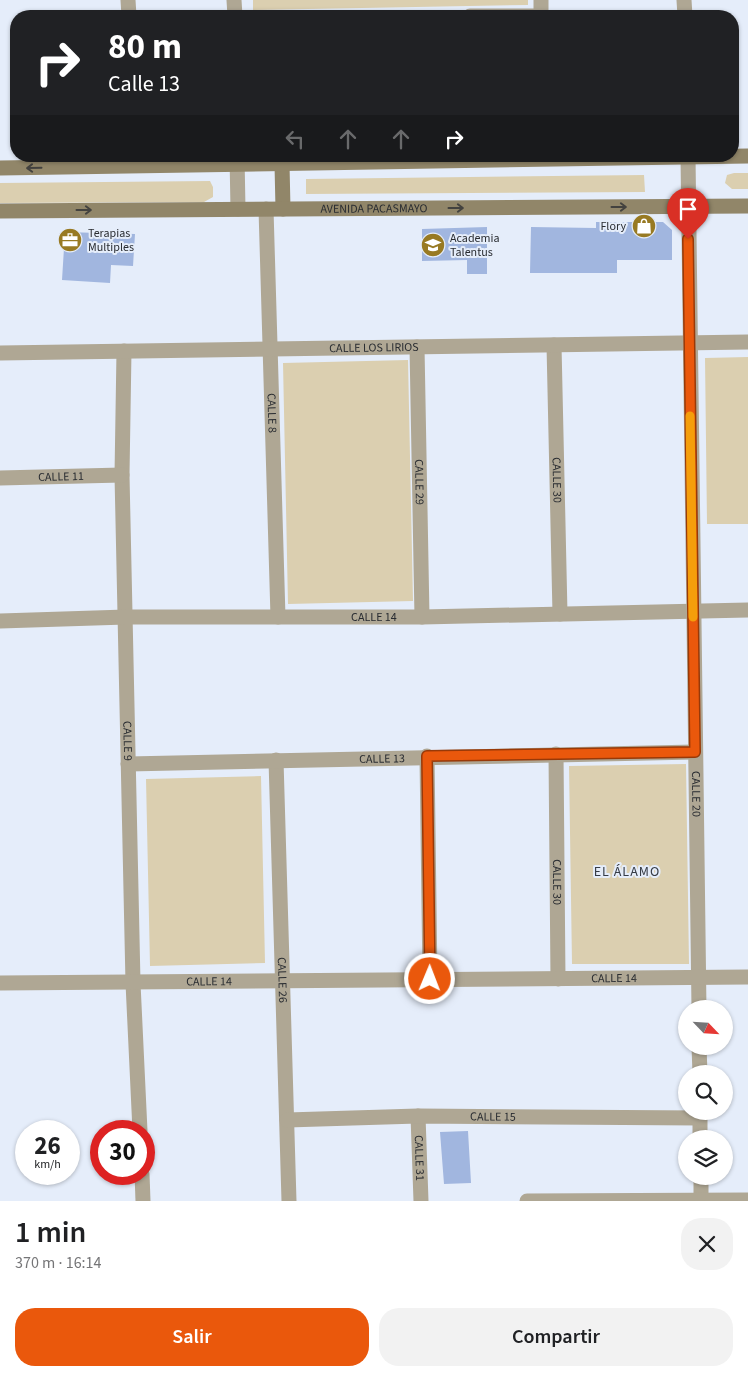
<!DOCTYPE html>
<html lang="es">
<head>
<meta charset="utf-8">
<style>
	:root { --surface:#fff; --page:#f2f2f2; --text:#202124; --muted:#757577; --accent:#ea580c }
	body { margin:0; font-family:"Source Sans 3",sans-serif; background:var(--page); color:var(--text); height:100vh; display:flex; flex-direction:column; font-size:19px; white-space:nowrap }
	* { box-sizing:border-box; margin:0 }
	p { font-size:16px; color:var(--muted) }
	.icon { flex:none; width:28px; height:28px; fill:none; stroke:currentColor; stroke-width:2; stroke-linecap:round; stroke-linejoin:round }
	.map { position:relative; height:1201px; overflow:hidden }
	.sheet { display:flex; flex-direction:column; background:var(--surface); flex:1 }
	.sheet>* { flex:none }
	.guide { position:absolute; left:10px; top:10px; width:729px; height:152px; border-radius:20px; box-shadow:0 1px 4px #0004; background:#202124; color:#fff; overflow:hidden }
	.needle { width:32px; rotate:115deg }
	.tools { position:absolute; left:678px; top:1000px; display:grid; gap:10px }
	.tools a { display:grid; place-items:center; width:55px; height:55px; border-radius:50%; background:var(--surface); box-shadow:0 1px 4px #0004; font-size:25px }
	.speed { position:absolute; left:15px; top:1120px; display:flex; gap:10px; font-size:25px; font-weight:700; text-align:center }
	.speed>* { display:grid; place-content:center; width:65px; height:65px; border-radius:50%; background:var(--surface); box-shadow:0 1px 4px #0004; line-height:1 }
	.speed small { font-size:12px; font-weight:400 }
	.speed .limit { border:8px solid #d22; background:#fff; color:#111 }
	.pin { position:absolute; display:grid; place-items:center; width:42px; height:42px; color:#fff; margin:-51px -21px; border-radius:50% 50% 50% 0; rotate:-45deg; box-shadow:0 0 5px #0007 }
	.pin .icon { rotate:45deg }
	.me { position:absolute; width:55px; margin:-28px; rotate:1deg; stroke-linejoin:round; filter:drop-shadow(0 0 4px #0008) }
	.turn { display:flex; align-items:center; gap:18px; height:105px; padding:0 15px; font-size:22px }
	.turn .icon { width:65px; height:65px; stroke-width:2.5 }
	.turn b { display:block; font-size:35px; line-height:42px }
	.lanes { display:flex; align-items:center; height:48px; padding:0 15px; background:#0003; justify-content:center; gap:25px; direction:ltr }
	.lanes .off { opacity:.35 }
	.round { display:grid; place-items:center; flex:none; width:52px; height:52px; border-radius:20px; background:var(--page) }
	.head { display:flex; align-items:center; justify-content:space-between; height:85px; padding:0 15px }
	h1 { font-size:30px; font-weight:600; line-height:38px }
	.cta { display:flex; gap:10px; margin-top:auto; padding:10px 15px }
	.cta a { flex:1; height:58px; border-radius:20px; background:var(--accent); color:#fff; font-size:20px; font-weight:600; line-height:58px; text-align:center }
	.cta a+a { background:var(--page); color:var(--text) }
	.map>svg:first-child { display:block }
	.built { fill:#d8e3f7 }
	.green { fill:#dbcfb0 }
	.building { fill:#a1b6df }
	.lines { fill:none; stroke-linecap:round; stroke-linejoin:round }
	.street { stroke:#afa794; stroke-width:15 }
	.secondary { stroke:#918669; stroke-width:15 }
	.oneway { stroke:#43423f }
	.route-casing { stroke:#983908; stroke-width:12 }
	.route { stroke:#ea580c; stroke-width:9 }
	.slow { stroke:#f59e0b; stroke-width:9 }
	.labels { text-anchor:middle; stroke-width:4; stroke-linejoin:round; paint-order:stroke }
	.street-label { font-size:12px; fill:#292c31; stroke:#e5edfa }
	.poi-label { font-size:12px; fill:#292c31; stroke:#e5edfa; text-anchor:start }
	.neighbourhood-label { font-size:14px; letter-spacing:1px; fill:#363c46; stroke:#e5edfa }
</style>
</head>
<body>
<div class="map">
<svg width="748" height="1201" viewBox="0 0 748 1201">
	<rect width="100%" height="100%" fill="#e5edfa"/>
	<!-- built -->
	<path class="built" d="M 221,11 L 221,16 L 151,16 L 151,14 Z"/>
	<!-- green -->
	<path class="green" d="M 253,0 L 528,0 L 528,5 L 253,10 Z
		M 734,173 L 748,173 L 748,189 L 732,189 L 725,183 L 727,175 Z
		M 644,175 L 645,192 L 306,194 L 306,179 Z
		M 210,181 L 213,187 L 213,197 L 204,202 L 0,203 L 0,183 Z
		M 748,357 L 748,524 L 707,524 L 705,358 Z
		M 408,360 L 413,601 L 288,604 L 283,363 Z
		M 686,764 L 689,964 L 572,964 L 569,766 Z
		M 261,776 L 265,963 L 150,966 L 146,779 Z"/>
	<!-- building -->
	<path class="building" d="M 596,222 L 663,222 L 672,230 L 672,260 L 617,260 L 617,273 L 530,273 L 531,227 L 596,228 Z
		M 487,227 L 487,274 L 467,274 L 467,260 L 422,261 L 422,229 Z
		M 65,232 L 135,234 L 133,266 L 111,265 L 110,283 L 62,280 Z
		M 468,1131 L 471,1183 L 444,1184 L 440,1132 Z"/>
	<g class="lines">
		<!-- street -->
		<g class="street">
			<path d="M 128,0 L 129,16"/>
			<path d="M 234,0 L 235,16"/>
			<path d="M 541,0 L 541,16"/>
			<path d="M 684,0 L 685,16"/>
			<path d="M 470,16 L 541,16"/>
			<path d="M 237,156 L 238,209"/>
			<path id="s1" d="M 688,156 L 699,1009"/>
			<path id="s2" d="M 266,209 L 278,617"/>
			<path id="s3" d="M 554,345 L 560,614"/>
			<path id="s4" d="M 417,347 L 422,617"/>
			<path id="s5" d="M 124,351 L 122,475 L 133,983 L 140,1131"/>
			<path id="s6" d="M 0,353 L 748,342"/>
			<path id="s7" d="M 0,478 L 122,475"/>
			<path id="s8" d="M 0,621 L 126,617 L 422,617 L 748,610"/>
			<path id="s9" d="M 556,754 L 558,979"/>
			<path d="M 427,756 L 430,979"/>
			<path id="s10" d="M 276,760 L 289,1201"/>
			<path id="s11" d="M 128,764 L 695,752"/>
			<path id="s12" d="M 0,983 L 748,977"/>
			<path d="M 699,1046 L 700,1074"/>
			<path d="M 700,1111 L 700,1139"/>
			<path id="s13" d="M 418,1116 L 421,1201"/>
			<path id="s14" d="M 287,1120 L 418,1116 L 700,1118"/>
			<path d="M 142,1174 L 143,1201"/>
			<path d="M 701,1176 L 701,1201"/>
			<path d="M 527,1201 L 748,1200"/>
		</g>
		<!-- secondary -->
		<g class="secondary">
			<path d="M 282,164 L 283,209"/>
			<path d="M 0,168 L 748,156"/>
			<path id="s15" d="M 0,211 L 748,206"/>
		</g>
	</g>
	<!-- one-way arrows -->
	<defs><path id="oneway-shaft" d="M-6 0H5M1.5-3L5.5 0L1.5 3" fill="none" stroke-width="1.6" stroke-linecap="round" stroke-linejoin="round" transform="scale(1.25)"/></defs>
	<g class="oneway">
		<use href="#oneway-shaft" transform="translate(34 168) rotate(179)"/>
		<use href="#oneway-shaft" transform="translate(619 207)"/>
		<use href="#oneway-shaft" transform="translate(456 208)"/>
		<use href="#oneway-shaft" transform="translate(84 210)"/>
	</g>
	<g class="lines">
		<!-- route casing -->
		<g class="route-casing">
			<path id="route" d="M 430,979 L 427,756 L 695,752 L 688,239"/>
		</g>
		<!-- route -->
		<use href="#route" class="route"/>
		<!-- slow -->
		<path class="slow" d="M 690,416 L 693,617"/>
	</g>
	<!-- icons -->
	<defs>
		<g id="shop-disc" transform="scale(1.25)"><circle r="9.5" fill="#987a23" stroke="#e5edfa"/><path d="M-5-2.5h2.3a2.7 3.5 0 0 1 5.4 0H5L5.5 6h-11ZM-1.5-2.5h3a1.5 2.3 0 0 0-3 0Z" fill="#fff"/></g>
		<g id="office-disc" transform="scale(1.25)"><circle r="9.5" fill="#987a23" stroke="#e5edfa"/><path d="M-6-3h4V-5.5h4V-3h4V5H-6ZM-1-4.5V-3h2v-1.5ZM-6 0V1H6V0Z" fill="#fff"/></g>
		<g id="school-disc" transform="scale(1.25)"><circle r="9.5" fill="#987a23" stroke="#e5edfa"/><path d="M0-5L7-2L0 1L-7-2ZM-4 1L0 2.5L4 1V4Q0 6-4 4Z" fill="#fff"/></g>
	</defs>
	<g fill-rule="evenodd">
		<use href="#shop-disc" x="644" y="226"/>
		<use href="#office-disc" x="70" y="240"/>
		<use href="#school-disc" x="433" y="245"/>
	</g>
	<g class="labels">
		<!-- street labels -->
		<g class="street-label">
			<text dy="4" stroke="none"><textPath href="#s15" startOffset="374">AVENIDA PACASMAYO</textPath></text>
			<text dy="4" stroke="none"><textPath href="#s6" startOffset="374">CALLE LOS LIRIOS</textPath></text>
			<text dy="4" stroke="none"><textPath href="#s2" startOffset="204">CALLE 8</textPath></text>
			<text dy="4" stroke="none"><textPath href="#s7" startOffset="61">CALLE 11</textPath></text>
			<text dy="4" stroke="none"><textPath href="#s3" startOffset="135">CALLE 30</textPath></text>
			<text dy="4" stroke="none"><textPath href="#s4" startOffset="135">CALLE 29</textPath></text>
			<text dy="4" stroke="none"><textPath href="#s8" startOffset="374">CALLE 14</textPath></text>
			<text dy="4" stroke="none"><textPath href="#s5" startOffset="390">CALLE 9</textPath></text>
			<text dy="4" stroke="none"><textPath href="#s11" startOffset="254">CALLE 13</textPath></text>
			<text dy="4" stroke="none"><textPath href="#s1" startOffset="638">CALLE 20</textPath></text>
			<text dy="4" stroke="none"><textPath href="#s9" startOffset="128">CALLE 30</textPath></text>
			<text dy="4" stroke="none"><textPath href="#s12" startOffset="614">CALLE 14</textPath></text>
			<text dy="4" stroke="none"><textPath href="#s10" startOffset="220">CALLE 26</textPath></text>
			<text dy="4" stroke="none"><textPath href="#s12" startOffset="209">CALLE 14</textPath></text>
			<text dy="4" stroke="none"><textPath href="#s14" startOffset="206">CALLE 15</textPath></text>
			<text dy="4" stroke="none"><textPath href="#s13" startOffset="42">CALLE 31</textPath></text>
		</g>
		<!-- poi labels -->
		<g class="poi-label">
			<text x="626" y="230" text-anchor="end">Flory</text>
			<text x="88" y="237">Terapias<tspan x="88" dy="14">Multiples</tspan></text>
			<text x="450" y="242">Academia<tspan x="450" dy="14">Talentus</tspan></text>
		</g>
		<!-- neighbourhood labels -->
		<g class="neighbourhood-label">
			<text x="627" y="876">EL ÁLAMO</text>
		</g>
	</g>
</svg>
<div class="tools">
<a><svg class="needle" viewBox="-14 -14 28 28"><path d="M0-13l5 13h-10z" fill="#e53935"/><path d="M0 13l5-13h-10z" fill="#757577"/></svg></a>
<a><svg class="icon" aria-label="search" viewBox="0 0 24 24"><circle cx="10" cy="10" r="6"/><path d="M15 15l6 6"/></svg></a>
<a><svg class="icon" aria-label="layers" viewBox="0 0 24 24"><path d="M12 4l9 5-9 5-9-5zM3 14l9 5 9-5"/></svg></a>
</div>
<div class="speed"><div>26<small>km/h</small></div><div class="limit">30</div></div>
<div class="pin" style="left:688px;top:239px;background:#d93025"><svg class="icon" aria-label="arrive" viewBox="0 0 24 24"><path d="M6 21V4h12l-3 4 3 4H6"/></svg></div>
<svg class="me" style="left:430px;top:979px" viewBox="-20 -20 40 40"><circle r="17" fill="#ea580c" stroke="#fff" stroke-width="3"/><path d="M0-11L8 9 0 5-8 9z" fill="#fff"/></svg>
<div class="guide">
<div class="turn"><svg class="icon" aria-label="right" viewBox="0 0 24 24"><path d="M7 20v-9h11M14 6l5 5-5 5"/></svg><div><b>80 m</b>Calle 13</div></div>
<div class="lanes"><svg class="icon off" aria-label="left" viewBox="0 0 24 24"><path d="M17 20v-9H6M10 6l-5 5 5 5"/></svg><svg class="icon off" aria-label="ahead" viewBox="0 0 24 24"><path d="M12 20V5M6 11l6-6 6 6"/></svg><svg class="icon off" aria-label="ahead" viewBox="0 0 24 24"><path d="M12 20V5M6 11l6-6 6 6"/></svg><svg class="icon" aria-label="right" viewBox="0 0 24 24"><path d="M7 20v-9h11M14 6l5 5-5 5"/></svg></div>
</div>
</div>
<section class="sheet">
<div class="head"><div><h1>1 min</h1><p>370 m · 16:14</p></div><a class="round"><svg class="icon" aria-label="close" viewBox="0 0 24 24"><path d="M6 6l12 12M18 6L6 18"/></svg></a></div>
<div class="cta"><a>Salir</a><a>Compartir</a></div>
</section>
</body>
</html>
